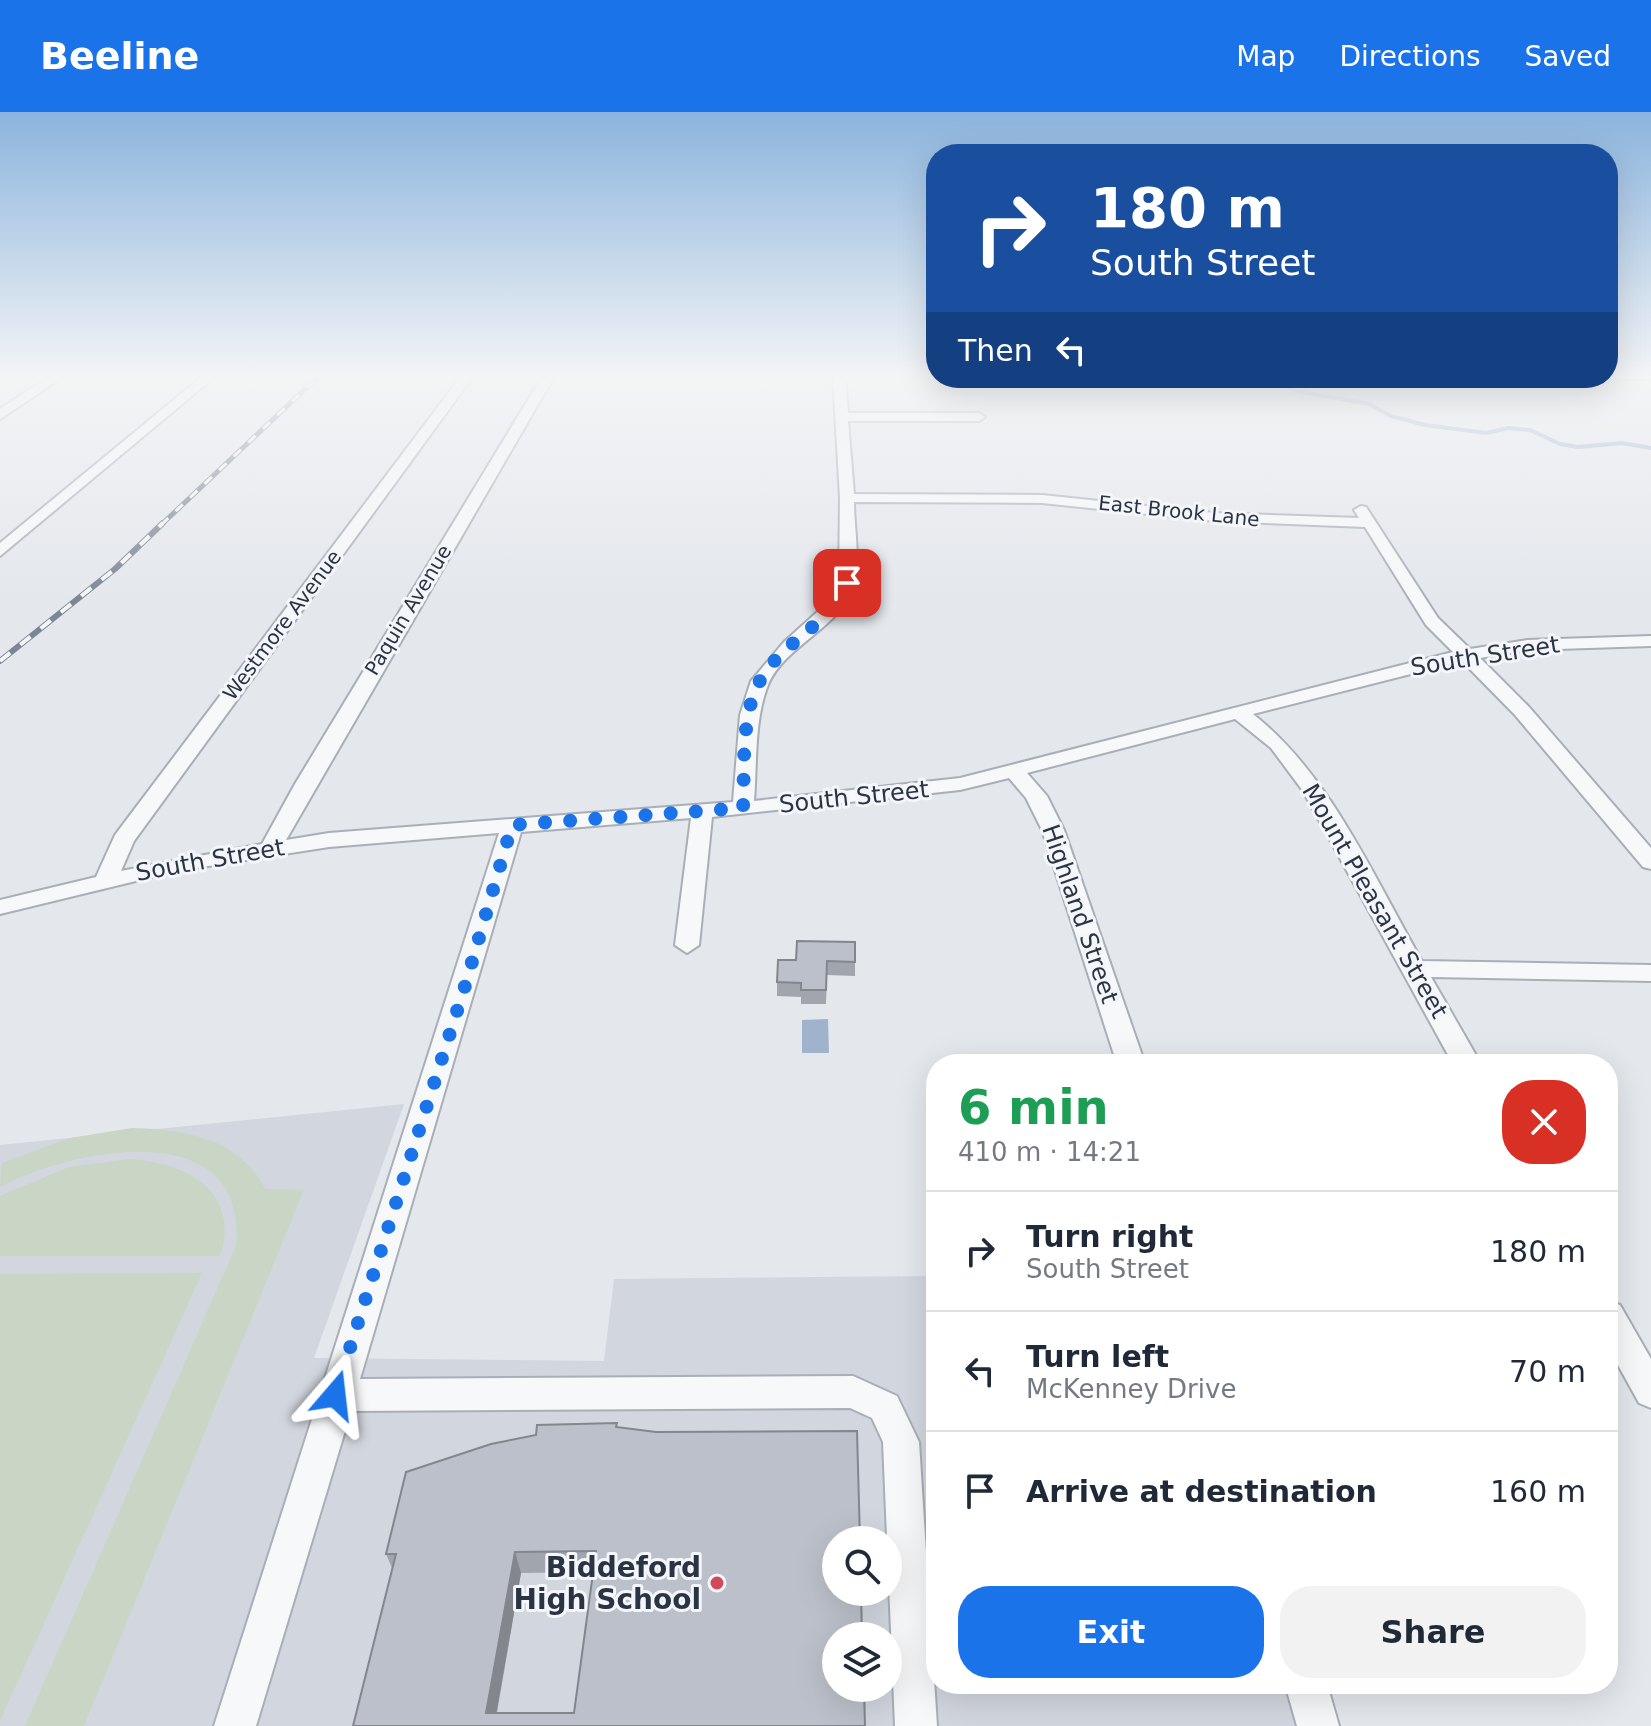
<!DOCTYPE html>
<html lang="en">
<head>
<meta charset="utf-8">
<style>
	:root { --surface:#fff; --page:#f2f2f3; --text:#1f2937; --muted:#747a83; --line:#e0e1e3; --accent:#1a73e8 }
	body { margin:0; font-family:"DejaVu Sans",sans-serif; background:var(--page); color:var(--text); height:100vh; display:flex; flex-direction:column; font-size:30px; white-space:nowrap }
	* { box-sizing:border-box; margin:0 }
	p { font-size:26px; color:var(--muted) }
	.icon { flex:none; width:44px; height:44px; fill:none; stroke:currentColor; stroke-width:2; stroke-linecap:round; stroke-linejoin:round }
	.map { position:relative; flex:1; overflow:hidden }
	.panel { position:absolute; left:926px; top:942px; width:692px; height:640px; display:flex; flex-direction:column; background:var(--surface); border-radius:32px; box-shadow:0 8px 32px #0002 }
	.panel>* { flex:none }
	.banner { position:absolute; left:926px; top:32px; width:692px; height:244px; border-radius:32px; box-shadow:0 8px 32px #0002; background:#1a4fa0; color:#fff; overflow:hidden }
	.buttons { position:absolute; left:822px; top:1414px; display:grid; gap:16px }
	.buttons a { display:grid; place-items:center; width:80px; height:80px; border-radius:50%; background:var(--surface); box-shadow:0 8px 32px #0002; font-size:40px }
	.pin { position:absolute; display:grid; place-items:center; width:68px; height:68px; color:#fff; margin:-34px; border-radius:16px; box-shadow:0 4px 12px #0006 }
	.me { position:absolute; width:88px; margin:-44px; rotate:17deg; stroke-linejoin:round; filter:drop-shadow(0 0 6px #0008) }
	.turn { display:flex; align-items:center; gap:28px; height:168px; padding:0 32px; font-size:36px }
	.turn .icon { width:104px; height:104px; stroke-width:2.5 }
	.turn b { display:block; font-size:56px; line-height:68px }
	.then { display:flex; align-items:center; height:76px; padding:0 32px; background:#0003; gap:16px; font-size:30px }
	.round { display:grid; place-items:center; flex:none; width:84px; height:84px; border-radius:32px; background:var(--page) }
	.head { display:flex; align-items:center; justify-content:space-between; height:136px; padding:0 32px }
	h1 { font-size:48px; font-weight:700; line-height:60px; color:#1e9e55 }
	.action { display:flex; gap:16px; margin-top:auto; padding:16px 32px }
	.action a { flex:1; height:92px; border-radius:32px; background:var(--accent); color:#fff; font-size:32px; font-weight:700; line-height:92px; text-align:center }
	.action a+a { background:var(--page); color:var(--text) }
	ul { padding:0; list-style:none }
	li { display:flex; align-items:center; gap:24px; height:120px; padding:0 32px; border-top:2px solid var(--line) }
	li div { flex:1 }
	li b { display:block; font-size:30px }
	li em { font-style:normal }
	header { display:flex; align-items:center; gap:48px; box-sizing:border-box; height:112px; padding:0 40px; background:var(--accent); color:#fff }
	header strong { font-size:38px }
	nav { display:flex; gap:44px; margin-inline-start:auto; font-size:28px }
	.map>svg:first-child { display:block }
	.built { fill:#d2d6de; fill-rule:evenodd }
	.green { fill:#c9d6c5 }
	.water { fill:#9fb4cc }
	.lines { fill:none; stroke-linecap:round; stroke-linejoin:round }
	.stream { stroke:#9fb4cc; stroke-width:4 }
	.minor-casing { stroke:#a9aeb7; stroke-width:4 }
	.minor { fill:#f7f8fa; fill-rule:evenodd }
	.rail-far1-casing { stroke:#7d8696; stroke-width:5 }
	.rail-casing { stroke:#7d8696; stroke-width:6 }
	.rail-far1 { stroke:#f4f6f9; stroke-width:3; stroke-dasharray:10; stroke-linecap:butt }
	.rail { stroke:#f4f6f9; stroke-width:4; stroke-dasharray:13; stroke-linecap:butt }
	.wall { fill:#a1a5ae; fill-rule:evenodd }
	.shaded-wall { fill:#83868d }
	.building { fill:#bbc0ca; stroke:#83868d; stroke-width:2; fill-rule:evenodd }
	.route { stroke:#1a73e8; stroke-width:14; stroke-dasharray:0 25.2 }
	.poi-dot { fill:#d1495b; stroke:#f4f6f9; stroke-width:3 }
	.labels { text-anchor:middle; stroke-width:6; stroke-linejoin:round; paint-order:stroke }
	.far-street-label { font-size:20px; fill:#2b3445; stroke:#f4f6f9 }
	.street-label { font-size:24px; fill:#2b3445; stroke:#f4f6f9 }
	.near-poi-label { font-size:28px; font-weight:bold; fill:#2b3445; stroke:#f4f6f9; text-anchor:end }
</style>
</head>
<body>
<header>
<strong>Beeline</strong>
<nav><a>Map</a><a>Directions</a><a>Saved</a></nav>
</header>
<div class="map">
<svg width="1651" height="1614" viewBox="0 0 1651 1614">
	<rect width="100%" height="100%" fill="#e4e7ec"/>
	<!-- built -->
	<path class="built" d="M 404,992 L 314,1246 L 604,1249 L 614,1167 L 929,1164 L 936,1228 L 936,1572 L 1289,1572 L 1301,1614 L 0,1614 L 0,1033 ZM 836,1428 L 888,1428 L 888,1480 L 836,1480 ZM 836,1524 L 888,1524 L 888,1576 L 836,1576 Z"/>
	<!-- green -->
	<path class="green" d="M 132,1016 C 183,1017 240,1026 265,1077 L 304,1078 L 84,1614 L 25,1614 L 236,1134 C 248,1001 73,1036 0,1075 L 2,1051 L 70,1026 Z
		M 130,1047 C 186,1051 241,1078 220,1144 L 0,1144 L 0,1084 L 69,1055 Z
		M 202,1161 L 0,1609 L 0,1162 Z"/>
	<!-- water -->
	<path class="water" d="M 828,907 L 829,941 L 802,941 L 802,908 Z"/>
	<g class="lines">
		<!-- stream -->
		<path class="stream" d="M 1289,266 L 1291,276 L 1296,279 L 1369,292 L 1391,304 L 1425,313 L 1486,321 L 1508,316 L 1530,318 L 1560,332 L 1578,335 L 1622,331 L 1651,336"/>
		<!-- minor casing -->
		<g class="minor-casing">
			<path id="minor" d="M 52,263 L 66,263 L 0,307 L 0,297 Z
				M 204,263 L 217,263 L 0,444 L 0,431 Z
				M 462,263 L 474,263 L 134,729 L 121,759 L 262,732 L 295,672 L 543,263 L 555,263 L 286,728 L 329,721 L 733,690 L 740,603 L 751,569 L 784,530 L 825,493 L 839,471 L 840,386 L 833,263 L 845,263 L 848,301 L 979,301 L 985,305 L 979,309 L 848,309 L 854,382 L 1042,383 L 1214,401 L 1359,406 L 1354,398 L 1361,394 L 1366,395 L 1438,506 L 1470,537 L 1527,528 L 1651,524 L 1651,534 L 1527,538 L 1480,546 L 1529,595 L 1651,736 L 1651,757 L 1643,755 L 1515,603 L 1462,549 L 1253,602 C 1331,664 1373,764 1422,849 L 1651,853 L 1651,869 L 1431,865 L 1481,952 L 1453,952 L 1303,679 L 1271,636 L 1235,607 L 1027,661 L 1047,684 L 1064,718 L 1145,952 L 1117,952 L 1042,718 L 1026,686 L 1009,666 L 960,678 L 712,705 L 699,833 L 687,841 L 675,833 L 691,706 L 521,720 L 360,1267 L 853,1264 L 897,1284 L 919,1330 L 937,1614 L 895,1614 L 883,1330 L 872,1306 L 850,1296 L 351,1299 L 256,1614 L 214,1614 L 499,721 L 329,735 L 177,759 L 0,802 L 0,788 L 96,765 L 115,723 ZM 854,390 L 1042,391 L 1214,409 L 1365,415 L 1426,513 L 1453,540 L 960,666 L 754,689 C 757,651 754,608 768,573 C 785,532 844,515 855,470 C 860,450 854,413 854,390 Z
				M 1608,263 L 1651,263 L 1651,267 L 1604,267 Z
				M 1608,1189 L 1620,1193 L 1651,1247 L 1651,1296 L 1639,1291 L 1608,1235 Z
				M 1285,1572 L 1327,1572 L 1339,1614 L 1297,1614 Z"/>
		</g>
		<!-- minor -->
		<use href="#minor" class="minor"/>
		<!-- rail-far1 casing -->
		<g class="rail-far1-casing">
			<path id="rail-far1" d="M 161,413 L 320,263"/>
		</g>
		<!-- rail casing -->
		<g class="rail-casing">
			<path id="rail" d="M 0,549 L 115,457 L 163,411"/>
		</g>
		<!-- rail-far1 -->
		<use href="#rail-far1" class="rail-far1"/>
		<!-- rail -->
		<use href="#rail" class="rail"/>
	</g>
	<!-- wall -->
	<path class="wall" d="M 855,830 L 855,864 L 827,863 L 826,892 L 801,892 L 801,885 L 777,884 L 777,870 Z
		M 618,1315 L 865,1614 L 353,1614 L 392,1456 L 386,1442 L 536,1323 ZM 593,1460 L 574,1601 L 497,1601 L 521,1461 Z"/>
	<!-- shaded-wall -->
	<path class="shaded-wall" d="M 515,1440 L 521,1461 L 494,1614 L 486,1601 Z"/>
	<!-- building -->
	<path class="building" d="M 797,829 L 855,830 L 855,850 L 827,849 L 826,878 L 801,878 L 801,871 L 777,870 L 778,848 L 796,848 Z
		M 617,1311 L 616,1315 L 656,1320 L 857,1319 L 860,1428 L 836,1428 L 836,1480 L 861,1480 L 862,1524 L 836,1524 L 836,1576 L 864,1576 L 865,1614 L 353,1614 L 396,1442 L 386,1442 L 406,1360 L 491,1332 L 536,1323 L 537,1313 ZM 596,1439 L 574,1601 L 486,1601 L 515,1440 Z"/>
	<!-- sky -->
	<linearGradient id="sky" x2="0" y2="1"><stop stop-color="#8bb4dd"/><stop offset="0.54" stop-color="#f3f4f6"/><stop offset="1" stop-color="#f3f4f6" stop-opacity="0"/></linearGradient>
	<rect width="1651" height="489" fill="url(#sky)"/>
	<g class="lines">
		<!-- route -->
		<path class="route" d="M 335,1283 L 465,874 L 512,713 L 743,696 C 745,657 740,602 761,567 C 783,529 830,513 847,471"/>
	</g>
	<!-- markers -->
	<circle class="poi-dot" cx="717" cy="1471" r="8"/>
	<g class="labels">
		<!-- far-street labels -->
		<g class="far-street-label">
			<text transform="translate(1179 399) rotate(6)" y="7">East Brook Lane</text>
			<text transform="translate(408 498) rotate(-59)" y="7">Paquin Avenue</text>
			<text transform="translate(282 513) rotate(-53)" y="7">Westmore Avenue</text>
		</g>
		<!-- street labels -->
		<g class="street-label">
			<text transform="translate(1485 544) rotate(-9)" y="8">South Street</text>
			<text transform="translate(854 685) rotate(-6)" y="8">South Street</text>
			<text transform="translate(210 748) rotate(-10)" y="8">South Street</text>
			<text transform="translate(1375 789) rotate(60)" y="8">Mount Pleasant Street</text>
			<text transform="translate(1080 802) rotate(71)" y="8">Highland Street</text>
		</g>
		<!-- near-poi labels -->
		<g class="near-poi-label">
			<text x="701" y="1465">Biddeford<tspan x="701" dy="32">High School</tspan></text>
		</g>
	</g>
</svg>
<div class="buttons">
<a><svg class="icon" aria-label="search" viewBox="0 0 24 24"><circle cx="10" cy="10" r="6"/><path d="M15 15l6 6"/></svg></a>
<a><svg class="icon" aria-label="layers" viewBox="0 0 24 24"><path d="M12 4l9 5-9 5-9-5zM3 14l9 5 9-5"/></svg></a>
</div>
<div class="pin" style="left:847px;top:471px;background:#d93025"><svg class="icon" aria-label="arrive" viewBox="0 0 24 24"><path d="M6 21V4h12l-3 4 3 4H6"/></svg></div>
<svg class="me" style="left:335px;top:1283px" viewBox="-20 -20 40 40"><path d="M0-17L14 15 0 8-14 15z" fill="#1a73e8" stroke="#fff" stroke-width="4"/></svg>
<div class="banner">
<div class="turn"><svg class="icon" aria-label="right" viewBox="0 0 24 24"><path d="M7 20v-9h11M14 6l5 5-5 5"/></svg><div><b>180 m</b>South Street</div></div>
<div class="then">Then<svg class="icon" aria-label="left" viewBox="0 0 24 24"><path d="M17 20v-9H6M10 6l-5 5 5 5"/></svg></div>
</div>
<section class="panel">
<div class="head"><div><h1>6 min</h1><p>410 m · 14:21</p></div><a class="round" style="background:#d93025;color:#fff"><svg class="icon" aria-label="close" viewBox="0 0 24 24"><path d="M6 6l12 12M18 6L6 18"/></svg></a></div>
<ul>
<li><svg class="icon" aria-label="right" viewBox="0 0 24 24"><path d="M7 20v-9h11M14 6l5 5-5 5"/></svg><div><b>Turn right</b><p>South Street</p></div><em>180 m</em></li>
<li><svg class="icon" aria-label="left" viewBox="0 0 24 24"><path d="M17 20v-9H6M10 6l-5 5 5 5"/></svg><div><b>Turn left</b><p>McKenney Drive</p></div><em>70 m</em></li>
<li><svg class="icon" aria-label="arrive" viewBox="0 0 24 24"><path d="M6 21V4h12l-3 4 3 4H6"/></svg><div><b>Arrive at destination</b></div><em>160 m</em></li>
</ul>
<div class="action"><a>Exit</a><a>Share</a></div>
</section>
</div>
</body>
</html>
